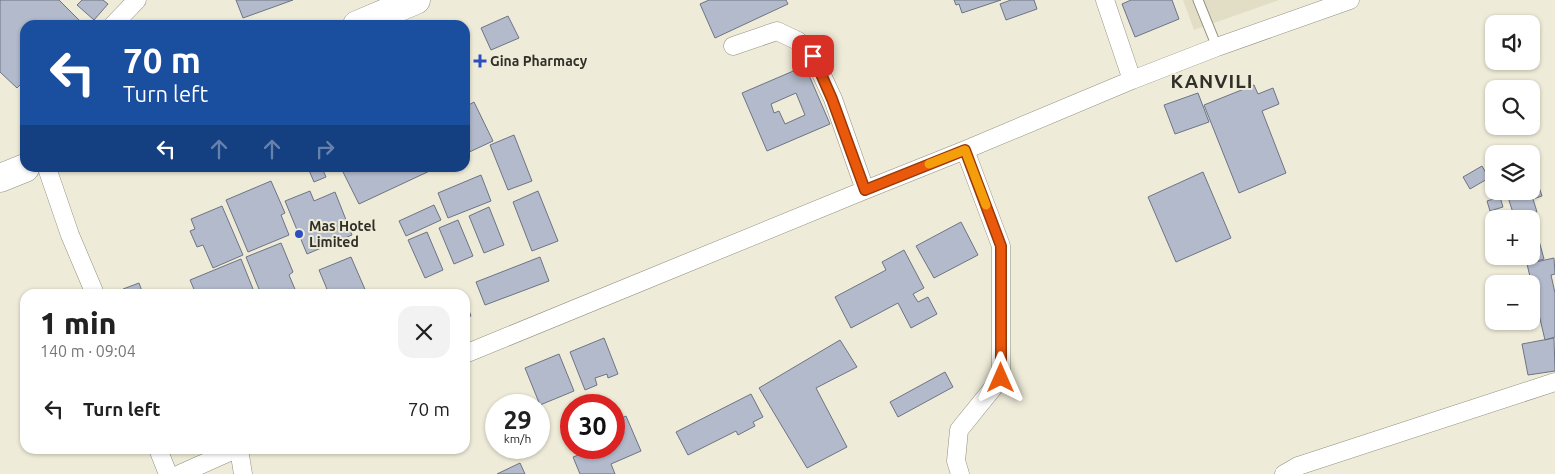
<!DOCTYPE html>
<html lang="en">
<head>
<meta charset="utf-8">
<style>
	:root { --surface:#fff; --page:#f2f2f2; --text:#222; --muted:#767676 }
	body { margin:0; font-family:Ubuntu,sans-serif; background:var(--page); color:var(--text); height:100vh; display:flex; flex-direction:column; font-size:19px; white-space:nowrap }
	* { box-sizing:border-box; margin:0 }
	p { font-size:16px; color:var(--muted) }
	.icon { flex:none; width:28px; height:28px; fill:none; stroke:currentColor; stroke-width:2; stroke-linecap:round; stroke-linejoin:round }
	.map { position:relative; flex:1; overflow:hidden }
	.side { position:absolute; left:20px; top:289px; width:450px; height:165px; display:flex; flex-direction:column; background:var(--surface); border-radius:15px; box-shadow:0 1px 4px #0004 }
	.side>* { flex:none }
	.guide { position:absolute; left:20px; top:20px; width:450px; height:152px; border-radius:15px; box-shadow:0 1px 4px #0004; background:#1a4fa0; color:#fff; overflow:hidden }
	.tools { position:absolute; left:1485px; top:15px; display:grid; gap:10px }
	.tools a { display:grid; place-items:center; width:55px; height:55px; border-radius:10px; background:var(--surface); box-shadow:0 1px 4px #0004; font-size:25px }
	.speed { position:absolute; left:485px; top:394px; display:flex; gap:10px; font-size:25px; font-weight:700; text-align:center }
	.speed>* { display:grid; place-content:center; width:65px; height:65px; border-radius:50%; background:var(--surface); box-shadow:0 1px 4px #0004; line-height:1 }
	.speed small { font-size:12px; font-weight:400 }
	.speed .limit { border:8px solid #d22; background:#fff; color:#111 }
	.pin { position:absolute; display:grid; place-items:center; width:42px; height:42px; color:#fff; margin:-21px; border-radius:10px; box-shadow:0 2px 8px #0006 }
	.me { position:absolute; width:55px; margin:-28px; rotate:0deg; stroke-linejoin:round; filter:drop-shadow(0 0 4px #0008) }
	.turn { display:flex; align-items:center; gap:18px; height:105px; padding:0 20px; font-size:22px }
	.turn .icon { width:65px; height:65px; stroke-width:2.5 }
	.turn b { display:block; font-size:35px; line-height:42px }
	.lanes { display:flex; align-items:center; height:48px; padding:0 20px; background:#0003; justify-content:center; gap:25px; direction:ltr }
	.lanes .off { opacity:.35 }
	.round { display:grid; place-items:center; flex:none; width:52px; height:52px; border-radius:15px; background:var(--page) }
	.summary { display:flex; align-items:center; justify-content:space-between; height:85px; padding:0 20px }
	h1 { font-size:30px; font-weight:800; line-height:38px }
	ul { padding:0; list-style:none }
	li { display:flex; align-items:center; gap:15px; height:70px; padding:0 20px }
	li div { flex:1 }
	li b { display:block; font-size:19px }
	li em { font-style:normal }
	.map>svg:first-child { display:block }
	.built { fill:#e2dec5 }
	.building { fill:#b2bacb; stroke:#6d7484; fill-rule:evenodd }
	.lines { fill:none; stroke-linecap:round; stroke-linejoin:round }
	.service-casing { stroke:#92907e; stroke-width:11 }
	.minor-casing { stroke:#92907e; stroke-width:19 }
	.trunk-casing { stroke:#92907e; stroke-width:29 }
	.service { stroke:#fff; stroke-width:9 }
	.minor { stroke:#fff; stroke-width:18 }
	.trunk { stroke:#fff; stroke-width:28 }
	.route-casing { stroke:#983908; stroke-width:12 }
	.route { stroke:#ea580c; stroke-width:9 }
	.slow { stroke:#f59e0b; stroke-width:9 }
	.poi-dot { fill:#2c4ebe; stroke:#eeebd8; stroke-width:2 }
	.labels { text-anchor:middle; stroke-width:4; stroke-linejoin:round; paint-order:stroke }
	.poi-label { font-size:14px; font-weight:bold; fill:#302f28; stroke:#eeebd8; text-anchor:start }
	.district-label { font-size:19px; font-weight:bold; letter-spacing:1px; fill:#302f28; stroke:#eeebd8 }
</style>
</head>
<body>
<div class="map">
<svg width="1555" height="474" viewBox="0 0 1555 474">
	<rect width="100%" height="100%" fill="#eeebd8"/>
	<!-- built -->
	<path class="built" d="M 1183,0 L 1279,0 L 1194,30 Z"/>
	<!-- building -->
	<path class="building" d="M 0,0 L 59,0 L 81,22 L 78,25 L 25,25 L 25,80 L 17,88 L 0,72 Z
		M 82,0 L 103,0 L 108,4 L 94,20 L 77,5 Z
		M 236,0 L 293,0 L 243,18 Z
		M 709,0 L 786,0 L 788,4 L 715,38 L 700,4 Z
		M 954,0 L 1001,0 L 962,13 L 959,4 L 956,5 Z
		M 1011,0 L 1034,0 L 1037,9 L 1006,20 L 1000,4 Z
		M 1131,0 L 1172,0 L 1179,19 L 1135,37 L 1122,4 Z
		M 508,16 L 519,38 L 491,50 L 481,28 Z
		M 805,66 L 830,124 L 767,151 L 742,93 ZM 796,93 L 805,115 L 785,124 L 779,111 L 774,113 L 771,104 Z
		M 1254,85 L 1258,94 L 1273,88 L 1279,104 L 1262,111 L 1286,173 L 1239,193 L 1204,105 Z
		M 1198,93 L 1209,122 L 1175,134 L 1164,105 Z
		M 474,102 L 493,141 L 465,154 L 465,107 Z
		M 514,135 L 532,181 L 508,190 L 490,145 Z
		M 1482,166 L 1489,178 L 1470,189 L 1463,177 Z
		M 308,168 L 322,168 L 326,177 L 314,182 Z
		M 341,168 L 436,168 L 359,204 Z
		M 1203,172 L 1231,238 L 1176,262 L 1148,197 Z
		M 481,175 L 491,201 L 448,218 L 438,193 Z
		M 1535,175 L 1542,196 L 1533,199 L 1537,212 L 1515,219 L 1506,191 L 1531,191 L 1531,176 Z
		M 271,181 L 285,213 L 281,215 L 289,235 L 248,252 L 226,200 Z
		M 310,191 L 314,201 L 335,192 L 352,235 L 307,254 L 285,201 Z
		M 538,191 L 558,241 L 532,251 L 513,202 Z
		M 1500,197 L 1503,207 L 1490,211 L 1487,201 Z
		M 434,205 L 441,220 L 406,236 L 399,221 Z
		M 222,206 L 243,255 L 213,268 L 203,245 L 197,247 L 190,231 L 195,229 L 191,219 Z
		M 489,207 L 504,245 L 484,253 L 469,216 Z
		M 458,220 L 473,256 L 454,264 L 439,228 Z
		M 961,222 L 978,255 L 934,278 L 916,246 Z
		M 427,232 L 443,270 L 425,278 L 408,240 Z
		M 1538,237 L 1544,259 L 1529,263 L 1527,256 L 1531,256 L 1531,239 Z
		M 281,243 L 293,272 L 289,275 L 297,294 L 261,294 L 246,257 Z
		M 904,250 L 924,288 L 913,294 L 918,302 L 928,297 L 937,314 L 911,328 L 898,303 L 851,328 L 835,297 L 886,270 L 882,262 Z
		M 351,257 L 367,294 L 329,294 L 319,270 Z
		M 540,257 L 549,281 L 485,305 L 476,282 Z
		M 1554,258 L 1555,274 L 1551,275 L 1555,293 L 1555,337 L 1545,340 L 1527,264 Z
		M 241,259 L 255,294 L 196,294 L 190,280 Z
		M 139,283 L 143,294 L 125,294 L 123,289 Z
		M 465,300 L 471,316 L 465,318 Z
		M 604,338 L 618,374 L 608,378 L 607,374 L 595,378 L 597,385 L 585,390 L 570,352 Z
		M 1554,338 L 1555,371 L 1528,375 L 1522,344 Z
		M 840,340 L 857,367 L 816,388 L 847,447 L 807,468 L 759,388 Z
		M 559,354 L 574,391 L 540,405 L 525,368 Z
		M 945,372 L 953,387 L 898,417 L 890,402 Z
		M 751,394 L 763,417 L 753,422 L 755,426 L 738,435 L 736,431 L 688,455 L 676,432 Z
		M 626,416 L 641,451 L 611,464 L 615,474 L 580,474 L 573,457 L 584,453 L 581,448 L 614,448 L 614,421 Z
		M 520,463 L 525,474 L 497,474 Z"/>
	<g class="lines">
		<!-- service casing -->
		<g class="service-casing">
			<path id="service" d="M 1198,0 L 1217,47"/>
		</g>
		<!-- minor casing -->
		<g class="minor-casing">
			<path id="minor" d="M 1105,0 L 1132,80
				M 113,25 L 137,0
				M 733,46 L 777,31 L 798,41 L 813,56 L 833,99 L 865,190
				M 47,168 L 70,235 L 95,294
				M 465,354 L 865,190 L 965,150 L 1132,80 L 1217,47 L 1350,0
				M 158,449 L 168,474
				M 239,449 L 243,474
				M 180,474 L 236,449
				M 960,474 L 956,461 L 959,430 L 1001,378 L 1001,246 L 965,150
				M 1284,474 L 1298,466 L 1555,382"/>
		</g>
		<!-- trunk casing -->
		<g class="trunk-casing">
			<path id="trunk" d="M 357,25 L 416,0
				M 0,178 L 25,168"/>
		</g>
		<!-- service -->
		<use href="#service" class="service"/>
		<!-- minor -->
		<use href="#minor" class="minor"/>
		<!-- trunk -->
		<use href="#trunk" class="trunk"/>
	</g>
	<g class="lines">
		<!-- route casing -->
		<g class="route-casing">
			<path id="route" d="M 813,56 L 832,99 L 865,190 L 965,150 L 1001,246 L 1001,378"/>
		</g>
		<!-- route -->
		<use href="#route" class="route"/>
		<!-- slow -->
		<path class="slow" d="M 929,164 L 965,150 L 986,205"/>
	</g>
	<!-- markers -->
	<g class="poi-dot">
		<path d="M477.5 53.5h5v5h5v5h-5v5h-5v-5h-5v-5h5z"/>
		<circle cx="299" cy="234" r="5"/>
	</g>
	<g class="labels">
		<!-- poi labels -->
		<g class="poi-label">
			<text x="490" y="66">Gina Pharmacy</text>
			<text x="309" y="231">Mas Hotel<tspan x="309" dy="16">Limited</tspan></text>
		</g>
		<!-- district labels -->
		<g class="district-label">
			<text x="1212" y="88">KANVILI</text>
		</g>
	</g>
</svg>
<div class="tools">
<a><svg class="icon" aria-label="sound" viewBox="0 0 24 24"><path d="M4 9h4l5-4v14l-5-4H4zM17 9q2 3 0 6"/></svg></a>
<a><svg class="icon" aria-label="search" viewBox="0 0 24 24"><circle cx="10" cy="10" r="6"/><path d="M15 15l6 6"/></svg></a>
<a><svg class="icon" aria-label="layers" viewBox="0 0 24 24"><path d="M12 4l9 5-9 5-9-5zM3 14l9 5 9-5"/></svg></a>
<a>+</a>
<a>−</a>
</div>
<div class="speed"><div>29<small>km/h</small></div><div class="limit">30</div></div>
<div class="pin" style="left:813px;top:56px;background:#d93025"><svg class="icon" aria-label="arrive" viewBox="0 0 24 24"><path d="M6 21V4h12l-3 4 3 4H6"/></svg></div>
<svg class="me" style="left:1001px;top:378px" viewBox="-20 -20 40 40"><path d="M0-17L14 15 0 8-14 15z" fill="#ea580c" stroke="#fff" stroke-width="4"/></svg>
<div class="guide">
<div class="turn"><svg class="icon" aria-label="left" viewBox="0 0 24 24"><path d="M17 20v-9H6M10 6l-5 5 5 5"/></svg><div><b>70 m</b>Turn left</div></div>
<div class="lanes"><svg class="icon" aria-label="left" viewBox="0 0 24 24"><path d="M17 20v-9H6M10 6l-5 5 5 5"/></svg><svg class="icon off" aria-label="ahead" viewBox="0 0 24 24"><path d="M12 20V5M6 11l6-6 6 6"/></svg><svg class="icon off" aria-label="ahead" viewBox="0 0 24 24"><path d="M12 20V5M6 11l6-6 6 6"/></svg><svg class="icon off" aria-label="right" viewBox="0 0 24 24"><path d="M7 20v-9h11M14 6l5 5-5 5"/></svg></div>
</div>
<section class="side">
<div class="summary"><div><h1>1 min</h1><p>140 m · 09:04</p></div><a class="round"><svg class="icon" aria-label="close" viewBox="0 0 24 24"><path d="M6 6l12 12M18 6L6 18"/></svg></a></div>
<ul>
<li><svg class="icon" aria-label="left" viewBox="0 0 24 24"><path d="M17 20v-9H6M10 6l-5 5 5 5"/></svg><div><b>Turn left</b></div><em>70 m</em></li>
</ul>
</section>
</div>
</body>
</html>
